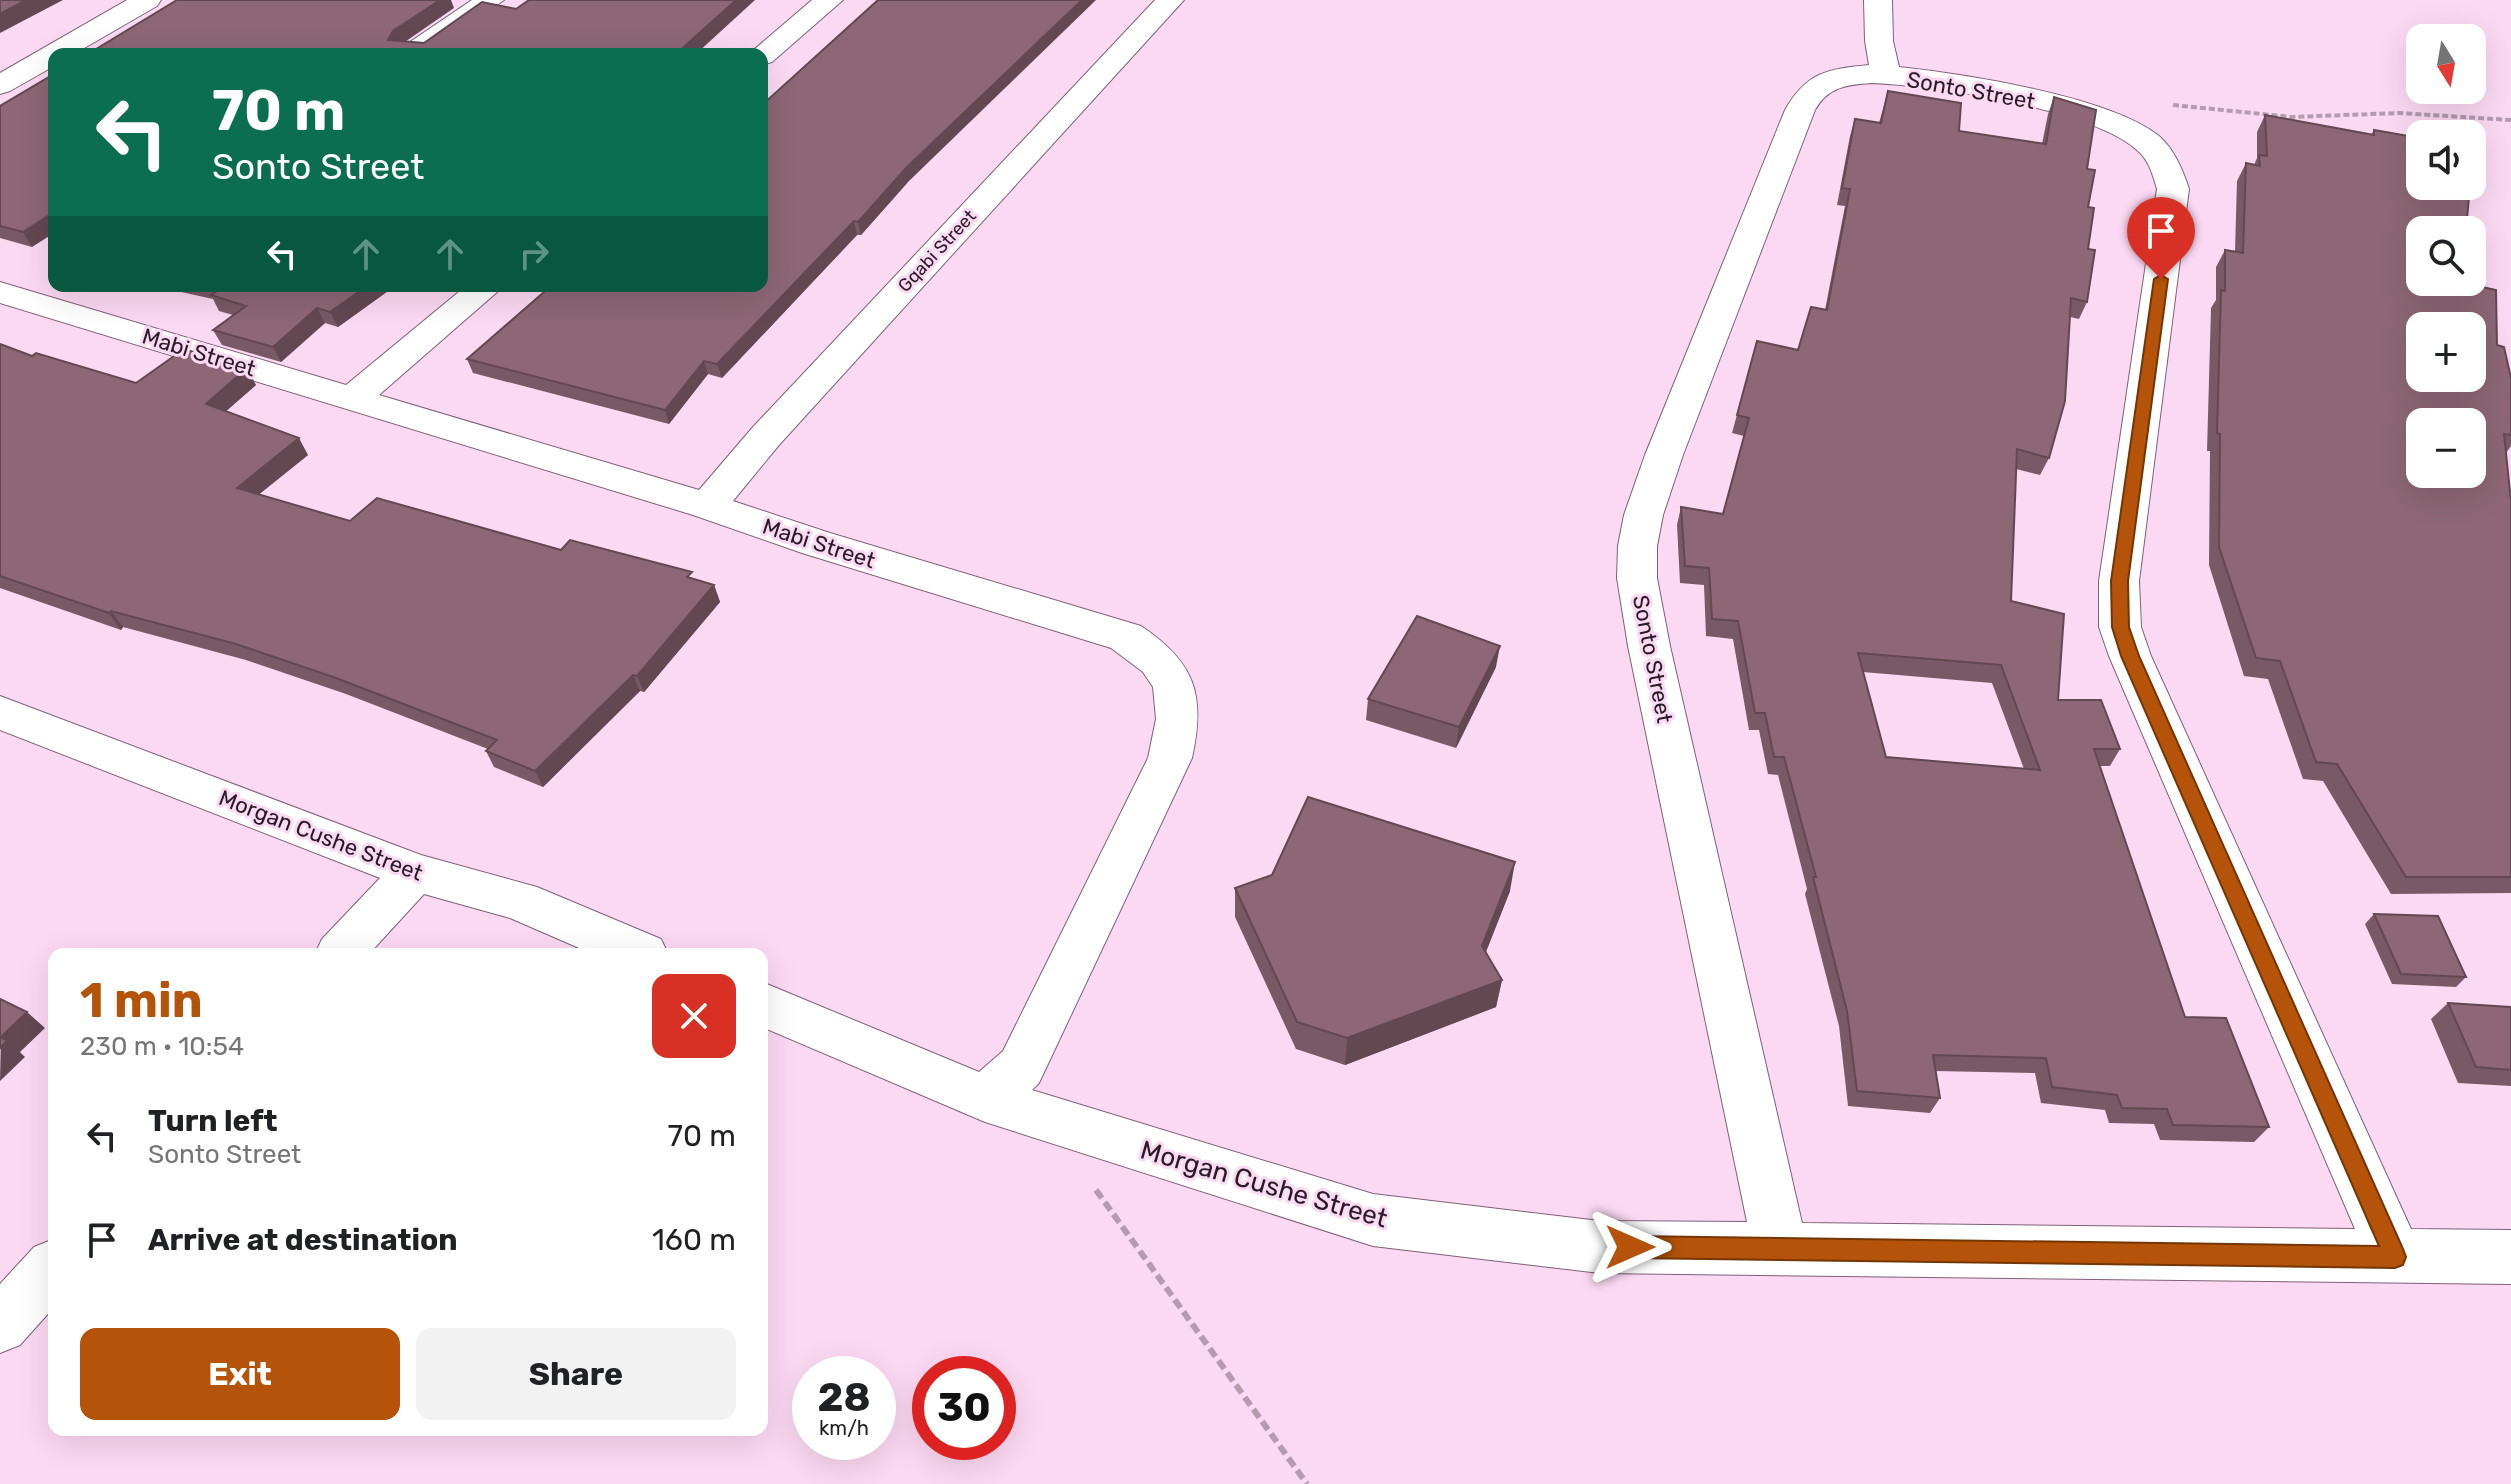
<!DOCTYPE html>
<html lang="en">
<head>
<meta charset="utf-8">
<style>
	:root { --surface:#fff; --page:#f2f2f2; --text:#202124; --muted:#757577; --accent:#b45309 }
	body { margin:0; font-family:Rubik,sans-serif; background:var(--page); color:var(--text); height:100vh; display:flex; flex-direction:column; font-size:30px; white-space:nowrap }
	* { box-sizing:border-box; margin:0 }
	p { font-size:26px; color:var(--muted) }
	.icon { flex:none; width:44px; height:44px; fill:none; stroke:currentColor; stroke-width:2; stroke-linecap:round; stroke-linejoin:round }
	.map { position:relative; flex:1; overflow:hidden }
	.drawer { position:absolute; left:48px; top:948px; width:720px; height:488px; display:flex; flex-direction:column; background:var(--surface); border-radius:16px; box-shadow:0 8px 32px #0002 }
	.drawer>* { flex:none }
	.top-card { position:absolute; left:48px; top:48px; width:720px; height:244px; border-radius:16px; box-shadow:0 8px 32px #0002; background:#0b6e4f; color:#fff; overflow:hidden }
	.needle { width:52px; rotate:169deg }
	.tools { position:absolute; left:2406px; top:24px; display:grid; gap:16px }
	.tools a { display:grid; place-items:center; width:80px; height:80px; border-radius:16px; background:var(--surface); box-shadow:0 8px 32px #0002; font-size:40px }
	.speed { position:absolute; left:792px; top:1356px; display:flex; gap:16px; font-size:40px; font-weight:700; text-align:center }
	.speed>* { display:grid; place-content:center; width:104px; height:104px; border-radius:50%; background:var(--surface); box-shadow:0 8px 32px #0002; line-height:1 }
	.speed small { font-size:20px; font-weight:400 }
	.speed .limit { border:12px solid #d22; background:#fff; color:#111 }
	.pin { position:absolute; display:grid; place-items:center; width:68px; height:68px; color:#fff; margin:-82px -34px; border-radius:50% 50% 50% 0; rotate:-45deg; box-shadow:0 0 8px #0007 }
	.pin .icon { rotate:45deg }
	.me { position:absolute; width:88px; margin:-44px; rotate:90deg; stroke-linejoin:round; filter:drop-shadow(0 0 6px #0008) }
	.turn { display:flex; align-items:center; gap:28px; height:168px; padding:0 32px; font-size:36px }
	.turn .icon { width:104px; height:104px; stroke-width:2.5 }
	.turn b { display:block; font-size:56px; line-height:68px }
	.lanes { display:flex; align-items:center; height:76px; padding:0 32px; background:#0003; justify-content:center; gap:40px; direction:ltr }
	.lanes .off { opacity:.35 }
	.round { display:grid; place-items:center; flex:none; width:84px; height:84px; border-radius:16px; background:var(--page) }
	.head { display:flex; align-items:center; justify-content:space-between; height:136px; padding:0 32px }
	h1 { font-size:48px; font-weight:700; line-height:60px; color:var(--accent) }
	.primary-button { display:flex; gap:16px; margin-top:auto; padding:16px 32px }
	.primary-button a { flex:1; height:92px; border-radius:16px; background:var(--accent); color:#fff; font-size:32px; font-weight:700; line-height:92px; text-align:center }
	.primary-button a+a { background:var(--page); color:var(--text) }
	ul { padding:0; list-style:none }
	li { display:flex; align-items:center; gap:24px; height:104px; padding:0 32px }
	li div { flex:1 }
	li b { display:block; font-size:30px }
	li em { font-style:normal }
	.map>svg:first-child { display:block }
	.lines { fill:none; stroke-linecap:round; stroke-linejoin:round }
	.minor-casing { stroke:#7f6077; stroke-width:2 }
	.path-far1 { stroke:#b69aaf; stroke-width:4; stroke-dasharray:6 3; stroke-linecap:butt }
	.path { stroke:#b69aaf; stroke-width:6; stroke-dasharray:10 5; stroke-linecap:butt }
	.minor { fill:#fff; fill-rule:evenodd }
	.wall { fill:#795965; fill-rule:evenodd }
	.shaded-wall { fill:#634852 }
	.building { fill:#8d6775; stroke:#634852; stroke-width:2; fill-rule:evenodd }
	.route { fill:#b45309; stroke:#753606; stroke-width:2 }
	.labels { text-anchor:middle; stroke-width:6; stroke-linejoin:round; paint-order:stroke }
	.far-street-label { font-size:18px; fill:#271b24; stroke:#fcd9f3 }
	.street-label { font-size:22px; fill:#271b24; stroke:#fcd9f3 }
	.near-street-label { font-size:26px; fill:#271b24; stroke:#fcd9f3 }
</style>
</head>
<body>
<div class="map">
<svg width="2511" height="1484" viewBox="0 0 2511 1484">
	<rect width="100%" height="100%" fill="#fcd9f3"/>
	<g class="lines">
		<!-- minor casing -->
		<g class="minor-casing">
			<path id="minor" d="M 127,0 L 161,0 L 157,6 L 74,54 L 54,54 L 54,66 L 10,91 L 0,94 L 0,73 Z
				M 472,0 L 504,0 L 430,54 L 397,54 L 401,48 Z
				M 812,0 L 843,0 L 772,62 L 762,65 L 762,54 L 749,54 Z
				M 1155,0 L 1184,0 L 779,445 L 733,501 L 830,533 L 1141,626 C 1195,662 1206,695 1192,758 L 1039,1083 L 1032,1090 L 1373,1194 L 1600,1221 L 1747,1222 L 1628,646 L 1617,578 L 1618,546 L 1624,515 L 1645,455 L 1785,110 C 1807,72 1827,69 1869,65 L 1865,41 L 1864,0 L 1892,0 L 1893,41 L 1899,67 C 1964,74 2109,96 2159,136 C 2174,149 2183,170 2189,189 L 2139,581 L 2141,627 L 2151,656 L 2411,1229 L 2511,1230 L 2511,1284 L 1600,1273 L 1373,1246 L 985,1122 L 762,1027 L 762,982 L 979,1072 L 1003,1051 L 1148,758 L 1156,719 L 1153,687 L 1143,672 L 1111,648 L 802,553 L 693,515 L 0,303 L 0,282 L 346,385 L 466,286 L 504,286 L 379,395 L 699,490 L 753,427 ZM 1871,83 C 1933,85 2093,109 2138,151 C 2149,160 2153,176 2157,189 L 2099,581 L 2099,627 L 2109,656 L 2355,1229 L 1802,1223 L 1670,646 L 1657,578 L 1657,546 L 1663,515 L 1683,455 L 1815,110 C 1828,87 1846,85 1871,83 Z
				M 0,696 L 421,855 L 537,887 L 661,939 L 668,954 L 593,954 L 510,918 L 424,894 L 369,954 L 315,954 L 322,939 L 380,878 L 0,730 Z
				M 54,1239 L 54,1307 L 20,1345 L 0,1353 L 0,1284 L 34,1247 Z"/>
		</g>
		<!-- path-far1 -->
		<path class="path-far1" d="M 2173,105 L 2292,117 L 2399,113 L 2511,120"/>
		<!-- path -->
		<path class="path" d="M 1096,1190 L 1307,1484"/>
		<!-- minor -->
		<use href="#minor" class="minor"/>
	</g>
	<!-- wall -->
	<path class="wall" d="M 1888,91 L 1959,131 L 2042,144 L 2048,114 L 2054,97 L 2087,169 L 2088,207 L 2087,302 L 2079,319 L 2070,317 L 2049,458 L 2040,475 L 2016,469 L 2011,601 L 2058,700 L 2120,749 L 2110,766 L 2099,766 L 2185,1017 L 2269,1127 L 2254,1142 L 2160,1140 L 2154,1124 L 2109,1123 L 2105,1110 L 2041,1103 L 2035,1073 L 1935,1071 L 1940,1098 L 1930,1113 L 1848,1106 L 1839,1026 L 1805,894 L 1807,889 L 1778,775 L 1768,774 L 1759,730 L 1749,730 L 1733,639 L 1706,636 L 1704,585 L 1680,583 L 1677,525 L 1681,507 L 1723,514 L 1744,436 L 1732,433 L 1757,341 L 1798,350 L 1825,310 L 1845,206 L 1837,205 L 1850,136 L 1855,119 L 1879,123 ZM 1863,672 L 1992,683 L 2024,769 L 1886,757 Z
		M 0,106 L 32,247 L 0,238 Z
		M 2265,115 L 2371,135 L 2374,130 L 2420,230 L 2497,345 L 2511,378 L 2511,446 L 2506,453 L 2511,501 L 2511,893 L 2391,894 L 2323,781 L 2303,779 L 2268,679 L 2244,676 L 2209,565 L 2210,451 L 2207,451 L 2211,308 L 2216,300 L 2216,267 L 2225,250 L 2235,251 L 2237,181 L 2246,163 L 2254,165 L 2257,158 L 2257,132 Z
		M 908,182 L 861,235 L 857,235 L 722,378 L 708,374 L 669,424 L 473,373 L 467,359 L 762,286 Z
		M 162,286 L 395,286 L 338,327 L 325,323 L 281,362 L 222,345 L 213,330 L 233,315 L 219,311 L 213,299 L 163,288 Z
		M 0,344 L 32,356 L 136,383 L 256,385 L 226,411 L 308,455 L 259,494 L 350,521 L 561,550 L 695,579 L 714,585 L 720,602 L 644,692 L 640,691 L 543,787 L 494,767 L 486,751 L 488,749 L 346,694 L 246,660 L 123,627 L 121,630 L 0,588 Z
		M 1496,667 L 1456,748 L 1366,720 L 1368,699 Z
		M 1235,888 L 1510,891 L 1486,952 L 1502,980 L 1496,1007 L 1345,1065 L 1296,1049 L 1235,917 Z
		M 2374,914 L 2466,977 L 2456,987 L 2392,984 L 2365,924 Z
		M 2448,1003 L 2511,1007 L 2511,1086 L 2458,1083 L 2431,1019 Z"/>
	<!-- shaded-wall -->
	<path class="shaded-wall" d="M 26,0 L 63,0 L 0,33 L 0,14 Z
		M 440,0 L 451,0 L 454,8 L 399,46 L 388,40 L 393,31 Z
		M 736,0 L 755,0 L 696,54 L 676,54 Z
		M 1082,0 L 1096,0 L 908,182 L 861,235 L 858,222 L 906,168 Z
		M 54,212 L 54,233 L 32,247 L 23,232 Z
		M 854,221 L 857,235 L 722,378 L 717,364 Z
		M 367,286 L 395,286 L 338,327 L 330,312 Z
		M 317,308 L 325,323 L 281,362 L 273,347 Z
		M 704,361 L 708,374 L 669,424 L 665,410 Z
		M 247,368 L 256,385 L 216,420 L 206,404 Z
		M 299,438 L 308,455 L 247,504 L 237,488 Z
		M 714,585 L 720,602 L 644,692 L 637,676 Z
		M 111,611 L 123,627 L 121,630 L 109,613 Z
		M 1500,646 L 1496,667 L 1456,748 L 1459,727 Z
		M 633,675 L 640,691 L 543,787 L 535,771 Z
		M 1515,862 L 1510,891 L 1477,974 L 1482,946 Z
		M 1502,980 L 1496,1007 L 1345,1065 L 1347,1038 Z
		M 27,1012 L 45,1028 L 20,1052 L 25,1057 L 0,1081 L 1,1037 Z"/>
	<!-- building -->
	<path class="building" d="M 0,0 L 26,0 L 0,14 Z
		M 177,0 L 440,0 L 393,31 L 388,40 L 424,43 L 482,2 L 516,9 L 529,0 L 736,0 L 676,54 L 88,54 Z
		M 878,0 L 1082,0 L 906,168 L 858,222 L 854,221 L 717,364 L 704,361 L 665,410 L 467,359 L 551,286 L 762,286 L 762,105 Z
		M 54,74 L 54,212 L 23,232 L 0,226 L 0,106 Z
		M 1888,91 L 1961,103 L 1959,131 L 2046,144 L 2054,97 L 2096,110 L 2087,169 L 2095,170 L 2088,207 L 2094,208 L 2088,249 L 2095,250 L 2087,302 L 2071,298 L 2065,401 L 2049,458 L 2017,449 L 2011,601 L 2064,614 L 2058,700 L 2101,700 L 2120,749 L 2094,749 L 2185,1017 L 2226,1018 L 2269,1127 L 2173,1125 L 2167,1109 L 2122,1108 L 2117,1095 L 2052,1087 L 2046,1058 L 1933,1055 L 1940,1098 L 1857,1091 L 1847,1011 L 1813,877 L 1816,877 L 1784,757 L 1774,757 L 1765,713 L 1755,713 L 1738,621 L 1712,619 L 1709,568 L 1685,566 L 1681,507 L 1723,514 L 1749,418 L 1737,415 L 1757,341 L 1798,350 L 1811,307 L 1827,310 L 1850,189 L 1842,188 L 1855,119 L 1881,123 ZM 1858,653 L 2001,665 L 2040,770 L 1886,757 Z
		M 2265,115 L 2374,135 L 2374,130 L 2420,138 L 2420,186 L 2470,186 L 2466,230 L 2420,230 L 2420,282 L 2460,282 L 2496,290 L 2497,345 L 2504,347 L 2511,378 L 2511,435 L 2504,434 L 2511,501 L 2511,877 L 2406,877 L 2337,764 L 2316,762 L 2280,661 L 2256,658 L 2219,547 L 2220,434 L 2217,433 L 2221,290 L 2225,291 L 2225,250 L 2243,253 L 2246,163 L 2260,166 L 2259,155 L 2267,156 ZM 2420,326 L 2472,326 L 2472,378 L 2420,378 ZM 2420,422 L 2472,422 L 2472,474 L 2420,474 Z
		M 2472,148 L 2474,148 L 2472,170 Z
		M 213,286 L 367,286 L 330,312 L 317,308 L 273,347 L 213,330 L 246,306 L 211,295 L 222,288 Z
		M 0,344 L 32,356 L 36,353 L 136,383 L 184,349 L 247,368 L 206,404 L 299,438 L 237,488 L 350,521 L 377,498 L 561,550 L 570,540 L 692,572 L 687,577 L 714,585 L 637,676 L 633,675 L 535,771 L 486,751 L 497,740 L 336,678 L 236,644 L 111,611 L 109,613 L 0,576 Z
		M 1417,616 L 1500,646 L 1459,727 L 1368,699 Z
		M 1308,797 L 1515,862 L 1482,946 L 1502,980 L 1347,1038 L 1297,1022 L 1235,888 L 1272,875 Z
		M 2374,914 L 2438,916 L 2466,977 L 2401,974 Z
		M 0,999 L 27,1012 L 1,1037 L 7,1041 L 0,1048 Z
		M 2448,1003 L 2511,1007 L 2511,1070 L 2476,1067 Z"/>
	<!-- route -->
	<path class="route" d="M 2161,275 L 2168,279 L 2128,581 L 2129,627 L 2139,656 L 2403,1249 L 2406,1257 L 2403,1265 L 2395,1268 L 1630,1258 L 1622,1255 L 1618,1247 L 1622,1239 L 1630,1236 L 2379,1246 L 2121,656 L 2112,627 L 2111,581 L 2154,279 Z"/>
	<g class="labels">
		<!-- far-street labels -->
		<g class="far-street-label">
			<text transform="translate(937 251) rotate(-47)" y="6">Gqabi Street</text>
		</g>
		<!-- street labels -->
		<g class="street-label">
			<text transform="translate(1971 90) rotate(10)" y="8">Sonto Street</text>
			<text transform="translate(199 352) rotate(17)" y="8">Mabi Street</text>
			<text transform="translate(819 543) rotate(18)" y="8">Mabi Street</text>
			<text transform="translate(1653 659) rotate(79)" y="8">Sonto Street</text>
			<text transform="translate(321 835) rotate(21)" y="8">Morgan Cushe Street</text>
		</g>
		<!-- near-street labels -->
		<g class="near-street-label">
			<text transform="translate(1264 1184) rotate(16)" y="9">Morgan Cushe Street</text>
		</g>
	</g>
</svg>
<div class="tools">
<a><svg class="needle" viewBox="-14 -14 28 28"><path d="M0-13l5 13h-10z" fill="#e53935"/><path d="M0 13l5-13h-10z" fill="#757577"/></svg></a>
<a><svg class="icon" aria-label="sound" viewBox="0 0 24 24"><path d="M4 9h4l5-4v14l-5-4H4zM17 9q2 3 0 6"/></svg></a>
<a><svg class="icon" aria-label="search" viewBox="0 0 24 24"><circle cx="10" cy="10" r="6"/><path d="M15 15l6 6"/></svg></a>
<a>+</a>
<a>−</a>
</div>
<div class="speed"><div>28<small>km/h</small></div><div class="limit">30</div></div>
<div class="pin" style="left:2161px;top:279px;background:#d93025"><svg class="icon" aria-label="arrive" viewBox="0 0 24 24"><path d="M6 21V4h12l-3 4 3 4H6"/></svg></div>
<svg class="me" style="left:1630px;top:1247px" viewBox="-20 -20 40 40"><path d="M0-17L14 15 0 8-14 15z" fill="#b45309" stroke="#fff" stroke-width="4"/></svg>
<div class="top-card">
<div class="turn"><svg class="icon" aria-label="left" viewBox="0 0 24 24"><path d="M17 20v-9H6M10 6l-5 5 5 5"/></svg><div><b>70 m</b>Sonto Street</div></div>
<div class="lanes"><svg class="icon" aria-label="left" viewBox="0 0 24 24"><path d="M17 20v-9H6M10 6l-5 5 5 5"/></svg><svg class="icon off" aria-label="ahead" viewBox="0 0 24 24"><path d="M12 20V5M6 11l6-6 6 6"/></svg><svg class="icon off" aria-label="ahead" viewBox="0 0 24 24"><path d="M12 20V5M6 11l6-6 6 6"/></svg><svg class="icon off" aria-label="right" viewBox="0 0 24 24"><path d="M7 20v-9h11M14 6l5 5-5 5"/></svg></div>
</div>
<section class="drawer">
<div class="head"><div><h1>1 min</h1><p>230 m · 10:54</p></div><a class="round" style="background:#d93025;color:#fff"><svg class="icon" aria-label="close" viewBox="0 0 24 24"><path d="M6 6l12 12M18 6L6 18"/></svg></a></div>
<ul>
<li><svg class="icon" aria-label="left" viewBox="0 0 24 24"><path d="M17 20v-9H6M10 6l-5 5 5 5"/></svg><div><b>Turn left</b><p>Sonto Street</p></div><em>70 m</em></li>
<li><svg class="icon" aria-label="arrive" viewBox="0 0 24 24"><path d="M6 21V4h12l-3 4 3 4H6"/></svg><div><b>Arrive at destination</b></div><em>160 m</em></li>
</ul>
<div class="primary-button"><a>Exit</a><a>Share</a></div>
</section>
</div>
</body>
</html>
